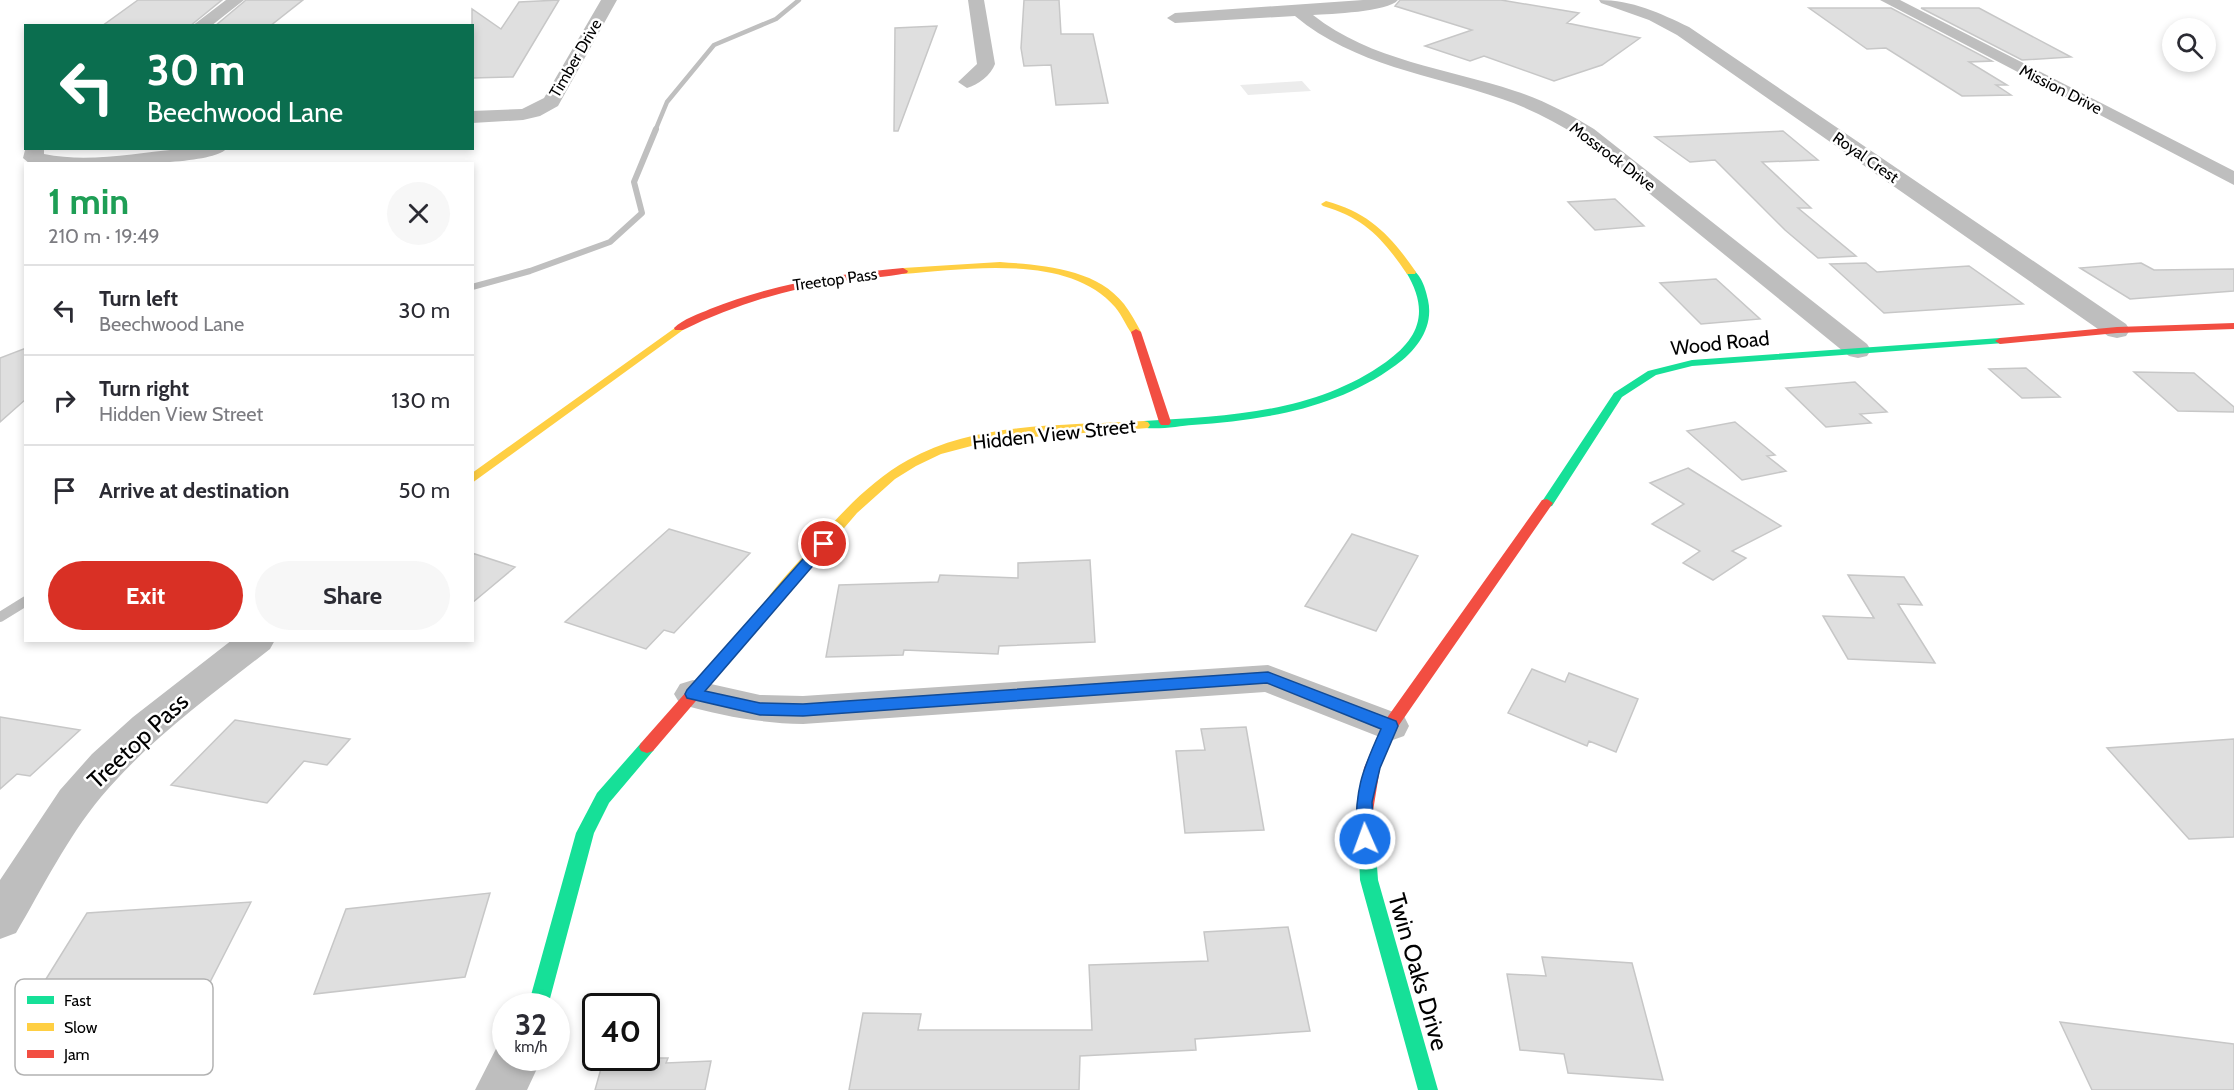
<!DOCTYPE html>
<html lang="en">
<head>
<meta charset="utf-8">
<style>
	:root { --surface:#fff; --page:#f7f7f7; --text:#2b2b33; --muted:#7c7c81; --line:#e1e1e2; --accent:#d93025 }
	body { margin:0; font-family:Cabin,sans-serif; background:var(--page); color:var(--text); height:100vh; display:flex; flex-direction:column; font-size:22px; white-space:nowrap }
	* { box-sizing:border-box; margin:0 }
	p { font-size:20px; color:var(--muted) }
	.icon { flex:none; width:33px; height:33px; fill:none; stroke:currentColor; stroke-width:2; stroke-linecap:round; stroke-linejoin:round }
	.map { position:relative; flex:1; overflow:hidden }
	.side { position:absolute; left:24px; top:162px; width:450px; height:480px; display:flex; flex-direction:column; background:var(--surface); border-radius:0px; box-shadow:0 3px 9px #0003 }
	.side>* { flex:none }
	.top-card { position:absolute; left:24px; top:24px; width:450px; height:126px; border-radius:0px; box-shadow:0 3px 9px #0003; background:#0b6e4f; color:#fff; overflow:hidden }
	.buttons { position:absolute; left:2162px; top:18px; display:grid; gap:12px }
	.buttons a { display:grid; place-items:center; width:54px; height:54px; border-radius:50%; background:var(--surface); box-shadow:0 3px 9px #0003; font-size:30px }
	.speed { position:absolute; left:492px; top:993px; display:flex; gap:12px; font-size:30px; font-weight:700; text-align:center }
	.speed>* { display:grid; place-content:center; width:78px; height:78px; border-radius:50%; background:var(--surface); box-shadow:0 3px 9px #0003; line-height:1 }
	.speed small { font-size:15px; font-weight:400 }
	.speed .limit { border:3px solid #111; border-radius:9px; background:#fff; color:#111 }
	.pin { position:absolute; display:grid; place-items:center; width:51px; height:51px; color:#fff; margin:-26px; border:3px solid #fff; border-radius:50%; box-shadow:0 2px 6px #0007 }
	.me { position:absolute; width:66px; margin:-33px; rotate:358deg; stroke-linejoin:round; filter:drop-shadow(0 0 4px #0008) }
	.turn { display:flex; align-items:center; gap:21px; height:126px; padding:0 24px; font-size:27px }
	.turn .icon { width:78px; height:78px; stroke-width:2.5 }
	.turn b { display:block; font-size:42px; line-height:51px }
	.round { display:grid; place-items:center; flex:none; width:63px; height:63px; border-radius:32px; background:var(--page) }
	.overview { display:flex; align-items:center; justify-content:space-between; height:102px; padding:0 24px }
	h1 { font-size:36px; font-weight:700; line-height:45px; color:#1e9e55 }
	.cta { display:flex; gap:12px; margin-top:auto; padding:12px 24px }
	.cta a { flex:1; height:69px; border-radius:36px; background:var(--accent); color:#fff; font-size:24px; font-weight:700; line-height:69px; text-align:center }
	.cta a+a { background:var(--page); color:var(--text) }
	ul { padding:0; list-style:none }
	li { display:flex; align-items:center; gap:18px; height:90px; padding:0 24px; border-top:2px solid var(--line) }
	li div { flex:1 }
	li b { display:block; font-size:22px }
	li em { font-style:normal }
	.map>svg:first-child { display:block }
	.green { fill:#ececec }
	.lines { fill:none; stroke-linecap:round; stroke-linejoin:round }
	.stream-far2 { stroke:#bfbfbf; stroke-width:4.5 }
	.stream-far1 { stroke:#bfbfbf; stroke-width:6 }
	.stream { stroke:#bfbfbf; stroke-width:10 }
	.building { fill:#dfdfdf; stroke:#c7c7c7; stroke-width:1.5 }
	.street { fill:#bebebe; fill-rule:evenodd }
	.fast { fill:#16e098; fill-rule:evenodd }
	.slow { fill:#ffcf43; fill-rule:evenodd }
	.jam { fill:#f24e42; fill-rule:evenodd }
	.route { fill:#1a73e8; stroke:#114b97; stroke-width:1.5 }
	.labels { text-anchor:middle; stroke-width:5; stroke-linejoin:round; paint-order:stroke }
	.far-street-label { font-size:16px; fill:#000; stroke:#fff }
	.street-label { font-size:20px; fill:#000; stroke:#fff }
	.near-street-label { font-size:24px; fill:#000; stroke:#fff }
	.key { fill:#fff; stroke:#b2b2b2; stroke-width:1.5 }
	.key-label { font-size:16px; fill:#000 }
</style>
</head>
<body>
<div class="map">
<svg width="2234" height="1090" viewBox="0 0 2234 1090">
	<rect width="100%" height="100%" fill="#fff"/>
	<!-- green -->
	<path class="green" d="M 1302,81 L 1311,91 L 1248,95 L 1240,85 Z"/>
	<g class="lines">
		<!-- stream-far2 -->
		<path class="stream-far2" d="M 655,131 L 667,102 L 714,45 L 776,19 L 799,0"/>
		<!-- stream-far1 -->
		<path class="stream-far1" d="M 472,287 L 530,271 L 610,242 L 642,213 L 634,182 L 656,129"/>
		<!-- stream -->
		<path class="stream" d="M 0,617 L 26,601"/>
	</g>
	<!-- building -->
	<path class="building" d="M 138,0 L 222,0 L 190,26 L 102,26 Z
		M 246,0 L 303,0 L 270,26 L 215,26 Z
		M 559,0 L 513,77 L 472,78 L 472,9 L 501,29 L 519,2 Z
		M 1024,0 L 1059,0 L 1061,34 L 1093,34 L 1108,103 L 1056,105 L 1051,65 L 1024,66 L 1021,48 Z
		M 1400,0 L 1501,0 L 1579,13 L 1567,23 L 1640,38 L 1602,65 L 1554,81 L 1484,56 L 1470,61 L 1425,46 L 1472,30 L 1395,6 Z
		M 1809,8 L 1891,8 L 1992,61 L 1969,62 L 2007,85 L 1996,85 L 2011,95 L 1962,96 L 1886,48 L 1867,49 Z
		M 1921,8 L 1979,8 L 2071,57 L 2022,60 Z
		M 937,26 L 898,131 L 894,131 L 895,28 Z
		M 1783,131 L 1818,160 L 1762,162 L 1811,208 L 1798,208 L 1856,256 L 1818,258 L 1785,230 L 1715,160 L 1690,162 L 1655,137 Z
		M 1615,199 L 1644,226 L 1595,230 L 1568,202 Z
		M 1866,263 L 1877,272 L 1969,266 L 2023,304 L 1884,313 L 1830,264 Z
		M 2141,263 L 2154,270 L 2234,269 L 2234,291 L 2130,299 L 2080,268 Z
		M 1716,279 L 1760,319 L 1701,324 L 1660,283 Z
		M 26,348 L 26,399 L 0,422 L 0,358 Z
		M 2026,368 L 2060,397 L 2022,398 L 1989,369 Z
		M 2134,372 L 2194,373 L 2234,407 L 2234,412 L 2178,411 Z
		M 1855,382 L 1887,412 L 1860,414 L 1871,423 L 1826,427 L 1786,388 Z
		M 1735,422 L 1775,455 L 1767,456 L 1786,471 L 1742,480 L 1687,431 Z
		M 1688,468 L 1781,526 L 1732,551 L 1746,558 L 1713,580 L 1683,563 L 1700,551 L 1652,524 L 1684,504 L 1650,483 Z
		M 669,529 L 750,553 L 674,633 L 664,630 L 646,649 L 565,622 Z
		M 1352,534 L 1418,556 L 1376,631 L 1305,606 Z
		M 472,553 L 515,567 L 472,603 Z
		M 1090,560 L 1095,642 L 999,646 L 998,654 L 904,650 L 903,655 L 826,657 L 839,585 L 938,582 L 940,575 L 1018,578 L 1018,563 Z
		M 1848,575 L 1904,577 L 1922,605 L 1898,604 L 1935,663 L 1848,659 L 1823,616 L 1874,618 Z
		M 1532,669 L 1565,682 L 1569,673 L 1638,699 L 1616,752 L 1589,741 L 1587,746 L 1508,713 Z
		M 0,717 L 80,730 L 30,776 L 17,774 L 0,789 Z
		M 235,720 L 350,739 L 327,765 L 304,761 L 267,803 L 171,785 Z
		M 1246,727 L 1264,830 L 1185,833 L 1176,751 L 1205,750 L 1201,729 Z
		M 2234,739 L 2234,837 L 2189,839 L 2107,748 Z
		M 490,893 L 465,977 L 314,994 L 346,909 Z
		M 251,902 L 208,986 L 33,1000 L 87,913 Z
		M 1288,927 L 1310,1031 L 1195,1039 L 1196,1050 L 1080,1056 L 1079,1090 L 849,1090 L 863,1013 L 921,1014 L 918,1030 L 1092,1030 L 1089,965 L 1208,961 L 1204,932 Z
		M 1542,957 L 1632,963 L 1663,1080 L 1568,1073 L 1564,1054 L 1520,1050 L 1507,974 L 1546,976 Z
		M 2060,1022 L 2234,1044 L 2234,1090 L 2092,1090 Z
		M 604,1058 L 668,1058 L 666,1063 L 711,1061 L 705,1090 L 595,1090 Z"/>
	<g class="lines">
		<!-- street -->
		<path class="street" d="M 226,0 L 244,0 L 211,26 L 192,26 Z
			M 601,0 L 617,0 L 558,106 L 540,116 L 523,120 L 472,123 L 472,111 L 522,109 L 544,98 Z
			M 968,0 L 984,0 L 995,64 C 991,75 978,85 967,88 L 958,82 L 977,64 Z
			M 1363,0 L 1398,0 C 1388,12 1330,14 1313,15 C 1371,61 1447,68 1515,91 C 1543,100 1569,114 1594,129 L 1867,344 L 1871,350 L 1867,356 L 1858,358 L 1849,356 L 1580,137 C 1555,122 1529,108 1502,99 C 1430,74 1355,66 1295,16 L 1175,23 L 1167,18 L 1175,13 Z
			M 1599,0 C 1632,0 1660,13 1689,27 L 2126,324 L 2130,330 L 2126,336 L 2117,338 L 2108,336 L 1677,35 L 1649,20 L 1601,3 Z
			M 1880,0 L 1900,0 L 2234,171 L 2234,185 Z
			M 26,146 L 26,148 L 44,148 L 44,154 C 89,163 134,153 180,149 C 195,147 211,148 227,148 C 213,169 60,164 30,164 L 23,158 Z
			M 232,640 L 275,640 L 270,649 C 211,695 149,740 101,797 C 67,838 43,887 16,933 L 0,939 L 0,880 L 60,790 L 92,754 L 133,717 Z
			M 1268,665 L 1404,716 L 1409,726 L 1404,736 L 1390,741 L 1265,692 L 803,724 C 760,723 721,716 680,704 L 674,694 L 680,684 L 693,680 L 760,695 L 803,696 Z
			M 506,1039 L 506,1058 L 542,1058 L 527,1090 L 475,1090 L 500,1041 Z"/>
		<!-- fast -->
		<path class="fast" d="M 1411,269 C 1421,273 1426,290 1428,300 C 1434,327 1417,350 1396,365 C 1336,409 1264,420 1192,425 C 1180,426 1146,432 1138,425 L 1144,421 C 1227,416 1315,413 1386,362 C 1421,337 1429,310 1406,272 Z
			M 2000,338 L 2005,341 L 2004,343 L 1692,366 L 1656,375 L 1622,397 L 1552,506 L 1547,507 L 1541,503 L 1614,393 L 1648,371 L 1692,360 Z
			M 647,741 L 653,743 L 655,747 L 653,751 L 609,803 L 594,833 L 548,1006 L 528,1006 L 576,833 L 597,793 L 641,743 Z
			M 1365,804 L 1371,806 L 1373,811 L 1378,880 L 1438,1090 L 1418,1090 L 1360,880 L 1357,811 L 1359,806 Z"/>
		<!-- slow -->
		<path class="slow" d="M 1326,201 C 1370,213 1391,236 1416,272 L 1415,274 L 1407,274 C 1383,239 1365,218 1323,206 L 1321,204 Z
			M 1000,262 C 1041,265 1096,268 1124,304 C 1131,313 1136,323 1141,332 L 1136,335 L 1132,334 C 1126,326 1122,315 1115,307 C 1069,253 965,269 903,274 L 898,271 L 903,268 Z
			M 679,325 L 683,326 L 683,330 L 472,483 L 472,473 Z
			M 1144,421 L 1148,422 L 1150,425 L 1148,428 L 994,440 L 941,454 L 916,466 L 895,479 L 857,513 L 773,611 L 768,613 L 761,608 C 776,584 798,563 816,542 C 843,511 872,480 908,460 C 978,421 1066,426 1144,421 Z"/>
		<!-- jam -->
		<path class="jam" d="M 903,268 L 908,271 L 907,273 C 886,278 863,277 842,281 C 786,289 734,305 683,330 L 675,330 L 674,328 C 683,319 699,314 710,309 C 772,284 837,274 903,268 Z
			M 2234,323 L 2234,329 L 2117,333 L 2000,344 L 1995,341 L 2000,338 L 2117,327 Z
			M 1136,329 L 1141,332 L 1171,422 L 1169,425 L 1161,425 L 1159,422 L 1131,332 Z
			M 1547,499 L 1553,503 L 1397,728 L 1380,768 L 1373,811 L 1371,816 L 1365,818 L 1359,816 L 1357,811 L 1364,768 L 1384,722 L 1542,500 Z
			M 768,603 L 773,605 L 775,608 L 773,611 L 653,751 L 647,753 L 641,751 L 639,747 L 641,743 L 763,605 Z"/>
	</g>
	<!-- route -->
	<path class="route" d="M 824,540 L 829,541 L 829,547 L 705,691 L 760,703 L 803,704 L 1268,672 L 1396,721 L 1398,726 L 1380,768 L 1372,802 L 1374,839 L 1371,844 L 1365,846 L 1359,844 L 1356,839 C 1355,790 1361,773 1381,729 L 1267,683 L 803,716 L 760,715 L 687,698 L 685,694 L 687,690 L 819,541 Z"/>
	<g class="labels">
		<!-- far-street labels -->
		<g class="far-street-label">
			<text transform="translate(575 58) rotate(-60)" y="6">Timber Drive</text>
			<text transform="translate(2061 89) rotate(27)" y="6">Mission Drive</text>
			<text transform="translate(1613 156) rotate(37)" y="6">Mossrock Drive</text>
			<text transform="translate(1866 157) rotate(35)" y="6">Royal Crest</text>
			<text transform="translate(835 279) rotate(-8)" y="6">Treetop Pass</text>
		</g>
		<!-- street labels -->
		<g class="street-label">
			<text transform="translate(1720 343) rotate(-6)" y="7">Wood Road</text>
			<text transform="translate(1054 434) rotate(-6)" y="7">Hidden View Street</text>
		</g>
		<!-- near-street labels -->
		<g class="near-street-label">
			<text transform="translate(138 741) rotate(-43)" y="8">Treetop Pass</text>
			<text transform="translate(1418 972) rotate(74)" y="8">Twin Oaks Drive</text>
		</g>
	</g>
	<!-- legend -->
	<rect x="15" y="979" width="198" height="96" rx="9" class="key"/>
	<rect x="27" y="996" width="27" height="8" fill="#16e098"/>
	<rect x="27" y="1023" width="27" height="8" fill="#ffcf43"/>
	<rect x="27" y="1050" width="27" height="8" fill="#f24e42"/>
	<g class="key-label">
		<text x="64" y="1006">Fast</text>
		<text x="64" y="1033">Slow</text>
		<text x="64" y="1060">Jam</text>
	</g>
</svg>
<div class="buttons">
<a><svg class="icon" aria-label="search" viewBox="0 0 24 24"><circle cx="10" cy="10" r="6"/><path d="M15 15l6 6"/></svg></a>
</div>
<div class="speed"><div>32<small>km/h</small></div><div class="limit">40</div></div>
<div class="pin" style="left:824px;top:544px;background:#d93025"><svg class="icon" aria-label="arrive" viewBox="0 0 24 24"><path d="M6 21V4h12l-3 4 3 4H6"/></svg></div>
<svg class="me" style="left:1365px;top:839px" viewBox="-20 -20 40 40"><circle r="17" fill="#1a73e8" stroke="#fff" stroke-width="3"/><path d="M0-11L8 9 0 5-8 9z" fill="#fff"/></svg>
<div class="top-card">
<div class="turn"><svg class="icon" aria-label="left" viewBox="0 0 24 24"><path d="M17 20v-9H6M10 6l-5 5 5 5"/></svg><div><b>30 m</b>Beechwood Lane</div></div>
</div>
<section class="side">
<div class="overview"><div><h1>1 min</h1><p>210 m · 19:49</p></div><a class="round"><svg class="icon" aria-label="close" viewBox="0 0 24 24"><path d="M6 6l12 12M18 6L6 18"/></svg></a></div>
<ul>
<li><svg class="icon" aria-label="left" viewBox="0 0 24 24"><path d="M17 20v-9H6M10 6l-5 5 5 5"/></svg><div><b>Turn left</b><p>Beechwood Lane</p></div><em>30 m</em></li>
<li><svg class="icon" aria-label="right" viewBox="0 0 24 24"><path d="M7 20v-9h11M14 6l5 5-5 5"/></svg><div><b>Turn right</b><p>Hidden View Street</p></div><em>130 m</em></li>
<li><svg class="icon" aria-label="arrive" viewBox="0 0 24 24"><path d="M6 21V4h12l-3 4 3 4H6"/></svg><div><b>Arrive at destination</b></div><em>50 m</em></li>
</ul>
<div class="cta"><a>Exit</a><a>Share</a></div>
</section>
</div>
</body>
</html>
